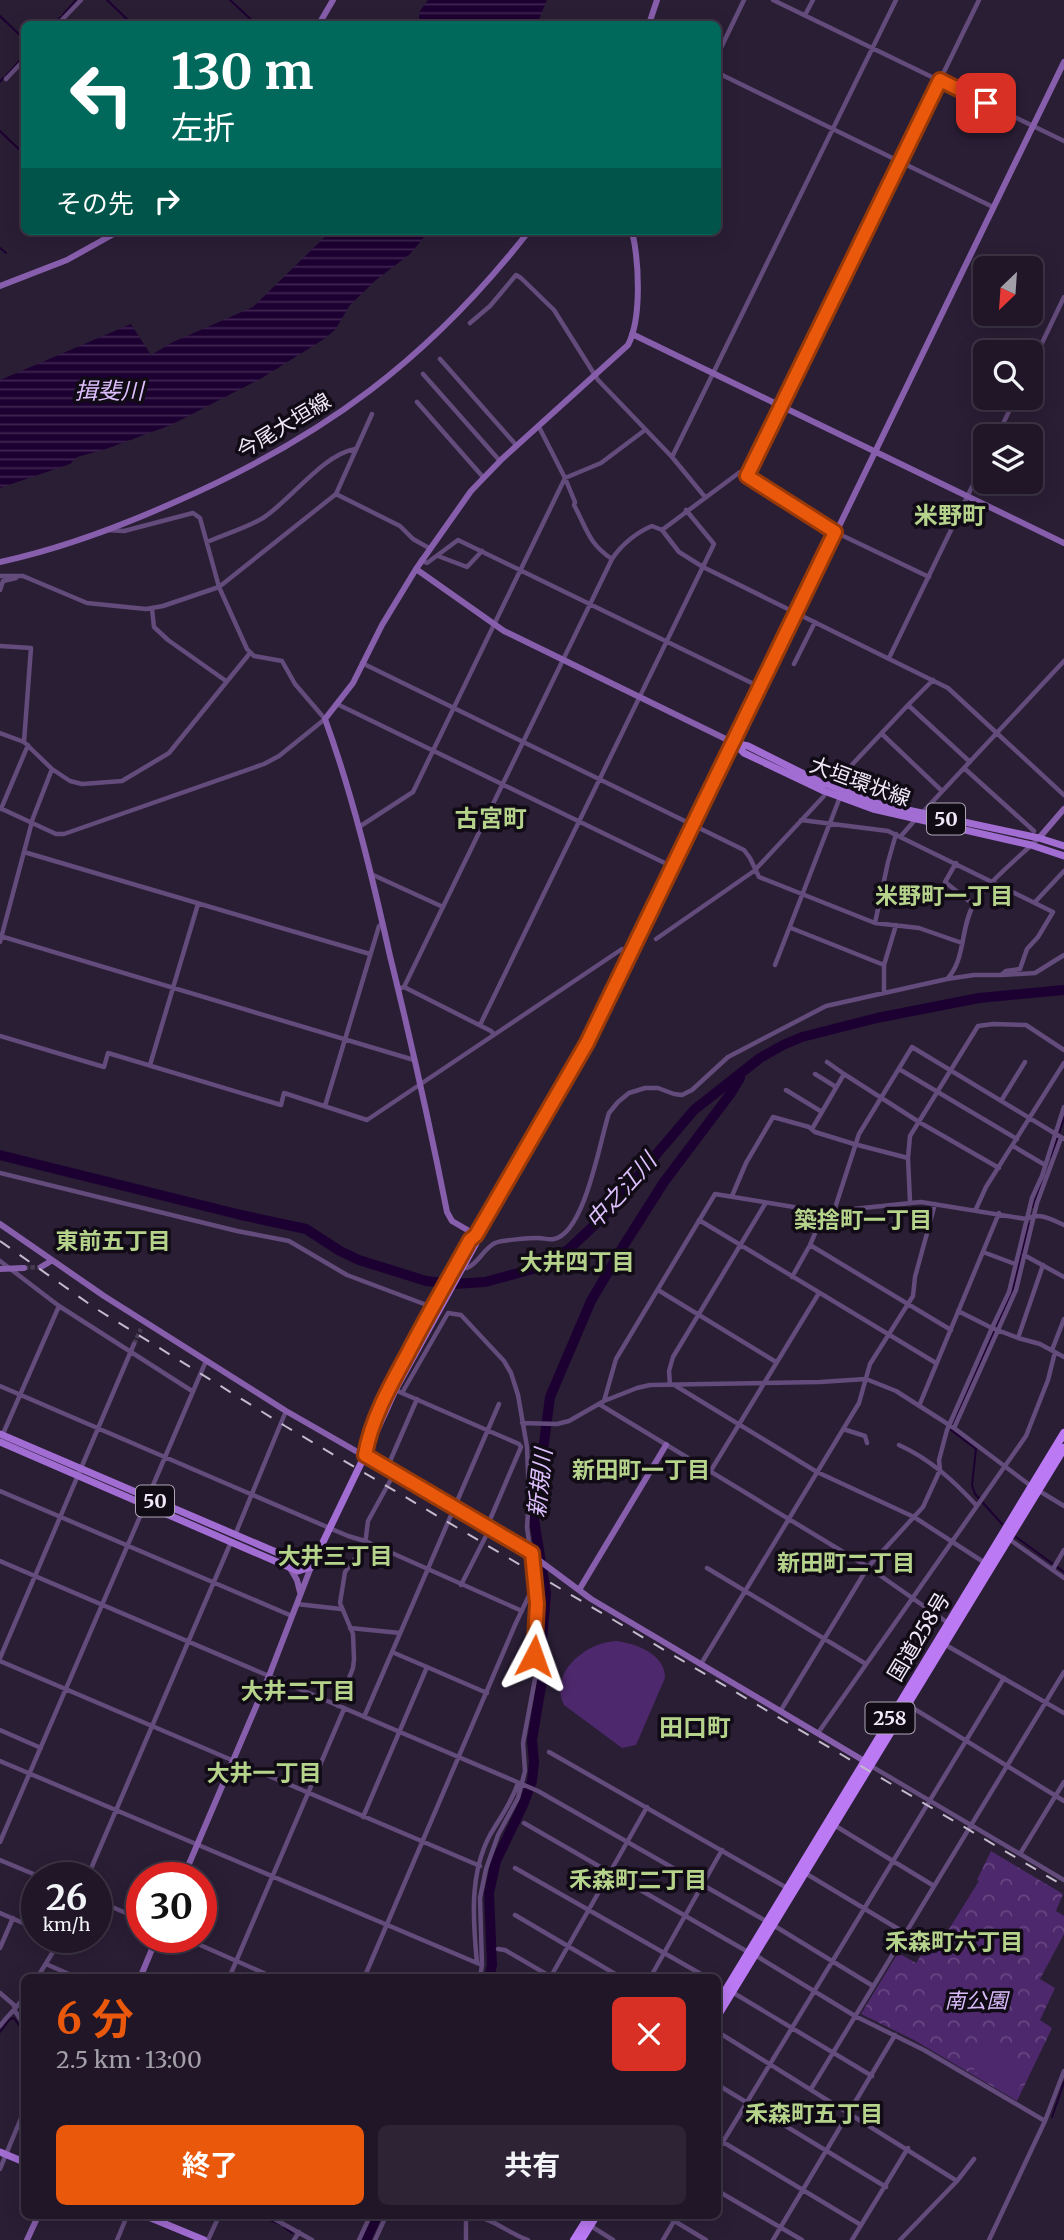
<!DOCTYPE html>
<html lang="ja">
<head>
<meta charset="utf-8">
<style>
	:root { --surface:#201628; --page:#2d2334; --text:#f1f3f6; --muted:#a29fa8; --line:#3d3545; --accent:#ea580c }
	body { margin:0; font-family:Merriweather,"Noto Sans JP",serif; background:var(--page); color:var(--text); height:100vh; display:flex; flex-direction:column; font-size:26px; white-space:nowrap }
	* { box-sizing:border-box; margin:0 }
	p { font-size:23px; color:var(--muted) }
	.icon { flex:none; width:38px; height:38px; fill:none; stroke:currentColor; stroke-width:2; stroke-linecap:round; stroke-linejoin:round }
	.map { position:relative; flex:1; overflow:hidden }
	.details { position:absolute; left:21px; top:1974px; width:700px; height:245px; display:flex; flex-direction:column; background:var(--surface); border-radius:10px; box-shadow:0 4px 18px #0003,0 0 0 2px var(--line) }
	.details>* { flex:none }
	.hud { position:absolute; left:21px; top:21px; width:700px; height:214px; border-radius:10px; box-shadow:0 4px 18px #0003,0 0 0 2px var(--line); background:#00695c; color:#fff; overflow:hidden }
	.needle { width:46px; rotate:205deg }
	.buttons { position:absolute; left:973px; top:256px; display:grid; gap:14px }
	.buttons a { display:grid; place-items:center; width:70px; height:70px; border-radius:10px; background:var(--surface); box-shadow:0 4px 18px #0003,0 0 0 2px var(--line); font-size:35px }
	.speed { position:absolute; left:21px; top:1862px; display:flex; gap:14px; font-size:35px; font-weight:700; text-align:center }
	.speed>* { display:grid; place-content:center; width:91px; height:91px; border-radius:50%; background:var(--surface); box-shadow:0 4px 18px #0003,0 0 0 2px var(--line); line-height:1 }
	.speed small { font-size:18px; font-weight:400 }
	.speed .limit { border:10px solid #d22; background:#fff; color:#111 }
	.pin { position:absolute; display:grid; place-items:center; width:60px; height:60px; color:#fff; margin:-30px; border-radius:14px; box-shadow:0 4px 10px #0006 }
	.me { position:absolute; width:77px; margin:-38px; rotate:4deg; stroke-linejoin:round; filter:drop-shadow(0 0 5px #0008) }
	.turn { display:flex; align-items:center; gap:24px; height:147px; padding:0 35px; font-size:32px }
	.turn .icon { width:91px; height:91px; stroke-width:2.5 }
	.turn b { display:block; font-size:49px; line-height:60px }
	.then { display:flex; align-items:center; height:66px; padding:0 35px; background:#0003; gap:14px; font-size:26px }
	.round { display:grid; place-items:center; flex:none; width:74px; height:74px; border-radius:10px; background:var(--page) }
	.head { display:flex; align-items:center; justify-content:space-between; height:119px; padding:0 35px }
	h1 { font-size:42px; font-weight:700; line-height:52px; color:var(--accent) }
	.button { display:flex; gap:14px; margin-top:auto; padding:14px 35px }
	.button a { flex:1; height:80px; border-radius:10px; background:var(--accent); color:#fff; font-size:28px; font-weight:700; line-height:80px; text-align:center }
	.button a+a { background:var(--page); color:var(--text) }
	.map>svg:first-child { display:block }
	.park { fill:url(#park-crowns) }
	.garden { fill:#4d286c }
	.water { fill:url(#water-rules) }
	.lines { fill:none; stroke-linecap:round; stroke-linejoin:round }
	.stream { stroke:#1d0032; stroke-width:2 }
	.river { stroke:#1d0032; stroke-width:10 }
	.street-tunnel { stroke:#483c52; stroke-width:4.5; stroke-dasharray:4.5 2; stroke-linecap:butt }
	.street { stroke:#634b7b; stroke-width:4.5 }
	.secondary { stroke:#875eac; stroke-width:6 }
	.primary { stroke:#a26dd2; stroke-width:7 }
	.highway { stroke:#bb7af4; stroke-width:8 }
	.rail { stroke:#c3bacb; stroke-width:2; stroke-dasharray:12 12; stroke-linecap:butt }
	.route-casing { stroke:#983908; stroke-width:18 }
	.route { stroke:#ea580c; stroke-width:12 }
	.labels { text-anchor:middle; stroke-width:7; stroke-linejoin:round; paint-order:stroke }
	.shield { fill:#100b15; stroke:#aea6b5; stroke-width:2 }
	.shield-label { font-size:19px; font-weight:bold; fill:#f1e9f9 }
	.street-label { font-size:21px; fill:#f1e9f9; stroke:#100b15 }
	.park-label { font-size:21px; font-style:italic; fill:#dabbfa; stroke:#100b15 }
	.water-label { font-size:23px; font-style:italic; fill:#ddbffd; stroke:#100b15 }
	.neighbourhood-label { font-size:23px; font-weight:bold; fill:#b5d38b; stroke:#100b15 }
	.quarter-label { font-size:24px; font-weight:bold; fill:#b5d38b; stroke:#100b15 }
</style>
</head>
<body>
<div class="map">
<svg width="1064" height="2240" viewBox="0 0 1064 2240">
	<defs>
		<pattern id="park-crowns" width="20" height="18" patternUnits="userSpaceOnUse" patternTransform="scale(1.75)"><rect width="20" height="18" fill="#4d286c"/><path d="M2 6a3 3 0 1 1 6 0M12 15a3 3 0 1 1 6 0" fill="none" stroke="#674782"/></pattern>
		<pattern id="water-rules" width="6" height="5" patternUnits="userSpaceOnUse" patternTransform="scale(1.75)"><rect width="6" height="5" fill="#1d0032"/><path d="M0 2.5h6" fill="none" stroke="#3e2550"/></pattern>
	</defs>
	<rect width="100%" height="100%" fill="#2a1e35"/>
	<!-- park -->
	<path class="park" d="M 991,1851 L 1063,1894 L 1056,1911 L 1064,1916 L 1064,1934 L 1040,1979 L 1055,1988 L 1040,2020 L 1052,2028 L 1017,2101 L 914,2040 L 861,2014 L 898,1953 L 916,1963 L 925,1949 L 934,1953 L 979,1881 L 977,1880 Z"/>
	<!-- garden -->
	<path class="garden" d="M 616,1641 C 636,1643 666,1655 665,1678 L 636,1745 L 622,1748 L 564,1705 C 548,1672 587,1642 616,1641 Z
		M 986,2047 L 1028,2071 L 1015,2096 L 973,2071 Z"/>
	<!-- water -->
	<path class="water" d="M 428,0 L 547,0 L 537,24 L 418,24 L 420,11 Z
		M 331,231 L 429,231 L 410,254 L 376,280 L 350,305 L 335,330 L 324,339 L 262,378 L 171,425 L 106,449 L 77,457 L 70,464 L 0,488 L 0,380 L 131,324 L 151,355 L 173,342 L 253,307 Z"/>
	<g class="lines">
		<!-- stream -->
		<path class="stream" d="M 107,0 L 132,24
			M 230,0 L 256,24
			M 63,15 L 76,0
			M 0,16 L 24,39
			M 54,24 L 61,17
			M 6,76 L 24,56
			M 0,82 L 3,78
			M 0,131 L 24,154
			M 0,248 L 6,253
			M 1051,1157 L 1064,1118
			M 1033,1207 L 1042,1182
			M 997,1326 L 1012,1292 L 1029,1224
			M 994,1332 L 951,1430 L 976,1449 L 972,1485 L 975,1494 L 1002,1524
			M 1016,1537 L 1064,1572
			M 0,2032 L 10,2019 L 14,2018 L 24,2032
			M 1052,2117 L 1064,2082
			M 260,2216 L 280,2224
			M 284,2227 L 292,2233"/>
		<!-- river -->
		<path class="river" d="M 0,1155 L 241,1215 L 306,1229 L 340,1251 L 359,1260 L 426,1281 L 454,1284 L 485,1282 L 533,1269 L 568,1250 L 603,1217 L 694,1110 L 760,1058 L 783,1045 L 802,1037 L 877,1018 L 979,998 L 1064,990
			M 489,1978 L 492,1965 L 489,1893 L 496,1861 L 523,1805 L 532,1781 L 534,1762 L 532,1740 L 544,1669 L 542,1642 L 546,1593 L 534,1519 L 550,1397 L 591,1301 L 624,1245 L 664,1182 L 731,1093 L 740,1078
			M 366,2240 L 377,2216"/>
		<!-- street-tunnel -->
		<path class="street-tunnel" d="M 24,1268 L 41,1267
			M 134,1344 L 141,1329"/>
		<!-- street -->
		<path class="street" d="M 773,0 L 1064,141
			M 805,15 L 813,0
			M 58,24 L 81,0
			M 718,54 L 744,0
			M 718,73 L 993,207
			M 6,79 L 24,60
			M 470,323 L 490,306 L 516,275 L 521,278 L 554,310 L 598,380 L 672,457 L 705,497
			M 440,359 L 517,446
			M 1031,366 L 1064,297
			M 423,374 L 500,461
			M 417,402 L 483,477
			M 997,436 L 1016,397
			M 672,457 L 896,0
			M 747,476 L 979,0
			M 336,494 L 400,526 L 413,539 L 429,548
			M 207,542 C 225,534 246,528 263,518 C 291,500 322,455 355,449
			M 438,556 L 467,567 L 482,551
			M 612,559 C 588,543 587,529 574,505 L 575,502 L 565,478 L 601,463 L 645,430
			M 421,560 L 427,563 L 458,540 L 760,687
			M 0,576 L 23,576 L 87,603 L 146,609 L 163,606 L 219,587 L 336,494 L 372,414
			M 929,577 L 835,532 L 740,472 L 662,530 L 679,552 L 703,567 L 948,688 L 1064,795
			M 0,590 L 3,581 L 16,578
			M 152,609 L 154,627 L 168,640 L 226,681
			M 0,646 L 31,648 L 24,742
			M 889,658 L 985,460
			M 362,663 L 744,850 L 750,858 L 759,877 L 875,923 L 919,928 L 962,943
			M 794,664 L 815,622
			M 337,704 L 673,867
			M 908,705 L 933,680
			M 0,733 L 24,742 L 52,769 L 70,781 L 82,784 L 122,781 L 169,753 L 250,653
			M 882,734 L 942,791
			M 964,768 L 1034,831
			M 832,786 L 908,705 L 970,762
			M 0,808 L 56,834 L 64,834 L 264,764 L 279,756 L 325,719 L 295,684 L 282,661 L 254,656 L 247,649 L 219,587 L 200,518 L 193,513 L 124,531 L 106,530
			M 1,809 L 28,745
			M 921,814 L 1064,661
			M 801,820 L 888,831 L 1053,912 L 1038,937 L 1027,949 L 1020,969 L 1006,971 L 1001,975 L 974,975 L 947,979
			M 359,827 L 413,792 L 565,478 L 539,427
			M 901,836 L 915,820
			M 24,852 L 370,954
			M 956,863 L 945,882 L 974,905
			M 371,874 L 443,907
			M 1035,902 L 1064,871
			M 875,923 L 888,862 L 896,834
			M 791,928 L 884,965
			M 0,936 L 414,1060
			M 656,939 L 754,871 L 824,796
			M 0,942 L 33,818 L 52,769
			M 775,965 L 840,797
			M 1002,975 L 1035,973 L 1064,955
			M 404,987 L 491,1031 L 494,1034
			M 398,989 L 404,987 L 612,559 C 621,545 637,532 652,526 L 662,530
			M 884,992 L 884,965 L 896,925
			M 480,1025 L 714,544 L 686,510
			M 0,1036 L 104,1067 L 108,1053 L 281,1105 L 284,1093 L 367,1120 L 622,949
			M 150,1065 L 198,904
			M 899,1069 L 1017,1139
			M 815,1074 L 836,1087
			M 844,1074 L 919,1122 L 999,1168
			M 786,1090 L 822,1112
			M 1001,1101 L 1025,1062
			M 325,1106 L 379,926 L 383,923
			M 812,1129 L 844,1074 L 827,1062
			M 1013,1146 L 1045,1165
			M 908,1158 L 910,1136 L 978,1026 L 993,1024 L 1026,1025 L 1064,1050
			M 0,1173 L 237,1231 L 289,1241 L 347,1275 L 432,1307
			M 732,1196 L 746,1163 L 773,1117 L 809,1127 L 815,1132 L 854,1144 L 908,1158 L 910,1201
			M 976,1209 L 986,1187 L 1064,1063
			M 834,1211 L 859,1134 L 912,1047 L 1064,1139
			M 699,1220 L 936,1363
			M 810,1245 L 951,1330
			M 983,1252 L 1015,1264
			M 1024,1255 L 1064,1277
			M 0,1261 L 59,1306 L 192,1391
			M 1043,1265 L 1018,1338 L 1040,1344 L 1064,1357
			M 464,1267 L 467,1268 C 479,1263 483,1249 495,1243 C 501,1240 530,1238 538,1238 C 543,1238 549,1240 554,1239 C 585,1233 600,1140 609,1113 L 618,1102 L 629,1093 L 645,1088 L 658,1088 L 674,1094 L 682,1095 L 692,1090 L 728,1057 L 826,1006 L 947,979 C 966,960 960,927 974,904 C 989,881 1019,857 1039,838
			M 792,1277 L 810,1245 L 824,1212
			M 658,1290 L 776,1362
			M 958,1311 L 992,1328 L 1009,1292 L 1032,1198 L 1042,1176 L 1064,1107
			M 1052,1350 L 1064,1319
			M 670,1385 L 669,1371 L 673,1357 L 765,1204
			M 0,1386 L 348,1536 L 365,1541 L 522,1611
			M 676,1386 L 817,1472 L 914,1517 L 985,1563
			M 395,1390 L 519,1444 L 521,1447 L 489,1522 L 488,1532 L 461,1585
			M 402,1393 L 448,1313 L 461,1315 L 504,1361 L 511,1373 L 518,1395 L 527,1447 L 529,1498 L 527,1527 L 537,1604 L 535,1679 L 523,1743 L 525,1771 L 518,1798 L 498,1835 L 486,1869 L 480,1898 L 482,1965
			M 604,1401 L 616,1359 L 715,1194 L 824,1212 L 921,1202 L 1026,1219 C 1041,1212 1050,1219 1064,1225
			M 599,1404 L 868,1567 L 948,1623
			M 919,1406 L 999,1213
			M 522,1423 L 557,1424 L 569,1421 L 604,1401 L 637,1388 L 650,1385 L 820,1382 L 866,1379 L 896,1391 L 954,1428 L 1031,1486 L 1064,1506
			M 954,1428 L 1016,1290 L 1037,1203 L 1061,1138
			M 843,1429 L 865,1436 L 867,1443
			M 2,1436 L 59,1306
			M 899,1445 C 930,1459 954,1481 977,1506
			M 387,1468 L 417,1399
			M 710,1472 L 819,1293
			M 0,1491 L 292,1616
			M 148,1497 L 206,1361
			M 235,1535 L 286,1411
			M 1009,1539 L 1064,1578
			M 0,1561 L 538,1791 L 773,1925 L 873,1986
			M 707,1568 L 866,1664
			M 1053,1569 L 1064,1550
			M 297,1604 L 341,1609
			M 350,1628 L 400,1633
			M 944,1644 L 1064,1713
			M 0,1658 L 134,1344
			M 0,1661 L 480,1866
			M 701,1664 L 859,1403 L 870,1364 L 913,1296 L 915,1277 L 935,1204
			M 427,1667 L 487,1693
			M 908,1705 L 1064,1801
			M 338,1706 L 353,1668 L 354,1659 L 353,1634 L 340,1603 L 345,1572 L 365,1545 L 368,1521 L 395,1472
			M 781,1710 L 868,1567 L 923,1507 L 940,1470 L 939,1460 L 947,1430 L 992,1328 L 1018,1338
			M 364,1717 L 499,1404
			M 0,1730 L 41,1748
			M 818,1733 L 1026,1436 L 1048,1380 L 1055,1352
			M 549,1752 L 787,1888
			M 0,1761 L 477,1963
			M 871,1766 L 1064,1880
			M 363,1817 L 427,1667 L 392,1652
			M 524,1823 L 748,1952
			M 834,1825 L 934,1886
			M 0,1842 L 145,1505
			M 1020,1854 L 1064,1782
			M 0,1860 L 43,1878
			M 515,1868 L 708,1978
			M 805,1873 L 905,1933
			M 87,1878 L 231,1542
			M 96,1900 L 142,1920
			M 0,1913 L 37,1929
			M 515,1915 L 622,1978
			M 182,1937 L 275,1978
			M 0,1948 L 13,1918
			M 498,1949 L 505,1950 L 553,1978
			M 755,1955 L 855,2016 L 924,2050 L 1045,2121
			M 46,1964 L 78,1978
			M 37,1978 L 62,1937
			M 229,1978 L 344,1709
			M 364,1978 L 515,1625 L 533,1587
			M 480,1978 L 482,1965 L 477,1963 C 473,1921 469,1874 490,1835 C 501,1816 511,1804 518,1783
			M 550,1978 L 647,1807
			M 650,1978 L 722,1850
			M 732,1992 L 872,2076
			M 0,1993 L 14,2005 L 15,2011 L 24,2025
			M 0,2026 C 8,2015 17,2008 24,1997
			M 718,2032 L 957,2181
			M 718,2085 L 886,2187
			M 811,2089 L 1064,1672
			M 718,2139 L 861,2225
			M 718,2150 L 1004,1678
			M 0,2169 L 24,2111
			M 718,2191 L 802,2240
			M 269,2216 L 312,2240
			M 471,2216 C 491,2217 508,2233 528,2240
			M 666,2216 L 706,2240
			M 591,2226 L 613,2240
			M 117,2240 L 127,2216
			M 208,2240 L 219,2216
			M 294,2240 L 299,2232
			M 359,2240 L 370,2216
			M 375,2240 L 386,2216
			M 466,2240 L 466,2216
			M 663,2240 L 677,2216
			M 773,2240 L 895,2035
			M 852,2240 L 908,2148
			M 900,2240 L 957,2181 L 974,2159
			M 989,2240 L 1045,2121 L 1064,2071"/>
		<!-- secondary -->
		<path class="secondary" d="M 319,24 L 333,0
			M 649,24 L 657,0
			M 0,286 L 67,260 L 119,231
			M 632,334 L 1064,543
			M 0,562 C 60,549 119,527 175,502 C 324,437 429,359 529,231
			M 416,569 L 504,631 L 734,743 L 1064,62
			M 1039,838 L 1064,809
			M 0,1224 L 104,1296 L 286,1411 L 513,1541 L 591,1599 L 866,1762
			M 476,1235 L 452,1221 L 447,1212 C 430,1126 411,1041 390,956 C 372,876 353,796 325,719 L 353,683 L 382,625 L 416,569 L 471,491 L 502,459 L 628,345 C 642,318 639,261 632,231
			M 41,1267 L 51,1261
			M 0,1269 L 24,1268
			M 290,1568 L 297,1580 L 300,1592
			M 579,1590 L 666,1445
			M 183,1878 L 269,1676 L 311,1567
			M 140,1978 L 157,1937
			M 27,2240 L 38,2216"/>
		<!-- primary -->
		<path class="primary" d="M 734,743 L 744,753 L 824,791 L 873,809 L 1031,845 L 1064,856
			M 734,743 L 748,746 L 818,781 L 875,803 L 1039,838 L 1064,846
			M 0,1434 L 311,1567
			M 0,1442 L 298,1571 L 311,1567 L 366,1453
			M 371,1443 L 395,1390 L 476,1243 L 476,1235
			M 364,1455 L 367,1441 L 389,1388 L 470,1240 L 476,1235 L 587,1043 L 734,743
			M 0,2152 L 24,2162
			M 146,2216 L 204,2240"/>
		<!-- highway -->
		<path class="highway" d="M 718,2003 L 1064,1433
			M 718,2015 L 1064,1448
			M 574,2240 L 589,2216
			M 581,2240 L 596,2216"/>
		<!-- rail -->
		<path class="rail" d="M 0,1241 L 95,1308 L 285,1426 L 1064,1886"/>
	</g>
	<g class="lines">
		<!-- route casing -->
		<g class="route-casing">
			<path id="route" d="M 534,1656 L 537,1604 L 532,1553 L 365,1455 C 371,1420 390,1386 407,1355 C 427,1316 449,1278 470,1240 L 476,1235 L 587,1043 L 835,532 L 747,476 L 940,80 L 986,103"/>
		</g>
		<!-- route -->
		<use href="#route" class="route"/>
	</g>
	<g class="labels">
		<!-- shield labels -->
		<g class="shield">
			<rect x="927" y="803.5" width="38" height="31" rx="5"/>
			<rect x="136" y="1485.5" width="38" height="31" rx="5"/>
			<rect x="865.5" y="1702.5" width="49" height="31" rx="5"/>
		</g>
		<g class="shield-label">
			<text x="946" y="826">50</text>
			<text x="155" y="1508">50</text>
			<text x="890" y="1725">258</text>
		</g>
		<!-- street labels -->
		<g class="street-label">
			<text transform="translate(284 426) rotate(-31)" y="7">今尾大垣線</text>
			<text transform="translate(860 782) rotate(20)" y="7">大垣環状線</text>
			<text transform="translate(919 1637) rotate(-59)" y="7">国道258号</text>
		</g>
		<!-- park labels -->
		<g class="park-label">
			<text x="976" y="2008">南公園</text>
		</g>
		<!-- water labels -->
		<g class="water-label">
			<text x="109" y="399">揖斐川</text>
			<text transform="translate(621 1191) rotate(-48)" y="8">中之江川</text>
			<text transform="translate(540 1483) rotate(-84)" y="8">新規川</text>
		</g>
		<!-- neighbourhood labels -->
		<g class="neighbourhood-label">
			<text x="944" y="904">米野町一丁目</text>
			<text x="863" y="1228">築捨町一丁目</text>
			<text x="113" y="1249">東前五丁目</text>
			<text x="577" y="1270">大井四丁目</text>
			<text x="641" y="1478">新田町一丁目</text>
			<text x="335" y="1564">大井三丁目</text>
			<text x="846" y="1571">新田町二丁目</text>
			<text x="298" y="1699">大井二丁目</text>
			<text x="264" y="1781">大井一丁目</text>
			<text x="638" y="1888">禾森町二丁目</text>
			<text x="954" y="1950">禾森町六丁目</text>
			<text x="814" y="2122">禾森町五丁目</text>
		</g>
		<!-- quarter labels -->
		<g class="quarter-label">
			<text x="950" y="524">米野町</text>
			<text x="491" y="827">古宮町</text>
			<text x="695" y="1736">田口町</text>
		</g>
	</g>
</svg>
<div class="buttons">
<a><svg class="needle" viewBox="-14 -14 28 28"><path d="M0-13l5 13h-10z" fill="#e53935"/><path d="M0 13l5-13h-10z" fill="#a29fa8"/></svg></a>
<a><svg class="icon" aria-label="search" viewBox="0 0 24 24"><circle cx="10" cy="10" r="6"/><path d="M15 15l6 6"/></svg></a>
<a><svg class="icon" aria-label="layers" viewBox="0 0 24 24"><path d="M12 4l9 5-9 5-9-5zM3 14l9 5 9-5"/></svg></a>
</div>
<div class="speed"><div>26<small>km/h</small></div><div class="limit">30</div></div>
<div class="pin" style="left:986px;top:103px;background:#d93025"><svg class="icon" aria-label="arrive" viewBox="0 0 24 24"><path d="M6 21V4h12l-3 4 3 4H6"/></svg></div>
<svg class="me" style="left:534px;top:1656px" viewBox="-20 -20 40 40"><path d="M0-17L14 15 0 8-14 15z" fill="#ea580c" stroke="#fff" stroke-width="4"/></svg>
<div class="hud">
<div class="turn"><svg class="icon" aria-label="left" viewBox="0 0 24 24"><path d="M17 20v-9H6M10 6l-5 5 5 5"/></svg><div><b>130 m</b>左折</div></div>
<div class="then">その先<svg class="icon" aria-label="right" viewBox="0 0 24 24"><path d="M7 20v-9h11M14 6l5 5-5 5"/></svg></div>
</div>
<section class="details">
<div class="head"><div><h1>6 分</h1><p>2.5 km · 13:00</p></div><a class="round" style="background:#d93025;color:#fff"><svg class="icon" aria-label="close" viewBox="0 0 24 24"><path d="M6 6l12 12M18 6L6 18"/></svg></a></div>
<div class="button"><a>終了</a><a>共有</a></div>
</section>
</div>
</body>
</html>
